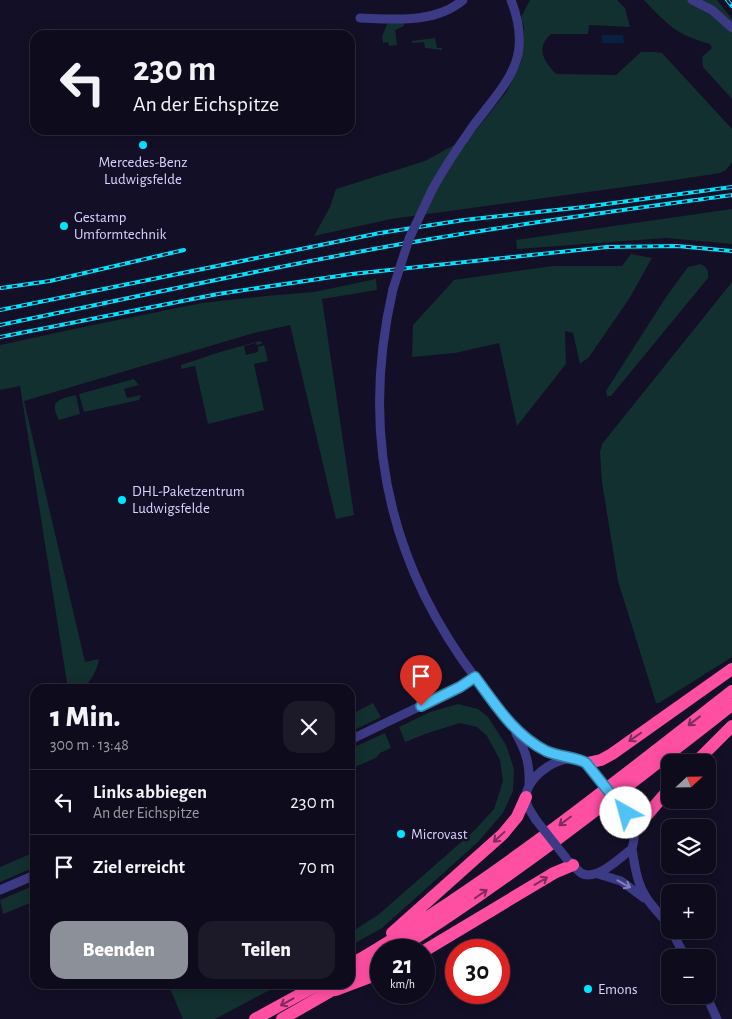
<!DOCTYPE html>
<html lang="de">
<head>
<meta charset="utf-8">
<style>
	:root { --surface:#0e0b1c; --page:#1c1929; --text:#f1f3f6; --muted:#9b9ba3; --line:#2e2b3b; --accent:#8c9099 }
	body { margin:0; font-family:"Alegreya Sans",sans-serif; background:var(--page); color:var(--text); height:100vh; display:flex; flex-direction:column; font-size:19px; white-space:nowrap }
	* { box-sizing:border-box; margin:0 }
	p { font-size:16px; color:var(--muted) }
	.icon { flex:none; width:28px; height:28px; fill:none; stroke:currentColor; stroke-width:2; stroke-linecap:round; stroke-linejoin:round }
	.map { position:relative; flex:1; overflow:hidden }
	.side { position:absolute; left:30px; top:684px; width:325px; height:305px; display:flex; flex-direction:column; background:var(--surface); border-radius:15px; box-shadow:0 2px 12px #0003,0 0 0 1px var(--line) }
	.side>* { flex:none }
	.hud { position:absolute; left:30px; top:30px; width:325px; height:105px; border-radius:15px; box-shadow:0 2px 12px #0003,0 0 0 1px var(--line); background:#0e0b1c; color:var(--text); overflow:hidden }
	.needle { width:32px; rotate:68deg }
	.fabs { position:absolute; left:661px; top:754px; display:grid; gap:10px }
	.fabs a { display:grid; place-items:center; width:55px; height:55px; border-radius:10px; background:var(--surface); box-shadow:0 2px 12px #0003,0 0 0 1px var(--line); font-size:25px }
	.speed { position:absolute; left:370px; top:939px; display:flex; gap:10px; font-size:25px; font-weight:700; text-align:center }
	.speed>* { display:grid; place-content:center; width:65px; height:65px; border-radius:50%; background:var(--surface); box-shadow:0 2px 12px #0003,0 0 0 1px var(--line); line-height:1 }
	.speed small { font-size:12px; font-weight:400 }
	.speed .limit { border:8px solid #d22; background:#fff; color:#111 }
	.pin { position:absolute; display:grid; place-items:center; width:42px; height:42px; color:#fff; margin:-51px -21px; border-radius:50% 50% 50% 0; rotate:-45deg; box-shadow:0 0 5px #0007 }
	.pin .icon { rotate:45deg }
	.me { position:absolute; width:55px; margin:-28px; rotate:322deg; stroke-linejoin:round; filter:drop-shadow(0 0 4px #0008) }
	.turn { display:flex; align-items:center; gap:18px; height:105px; padding:0 20px; font-size:22px }
	.turn .icon { width:65px; height:65px; stroke-width:2.5 }
	.turn b { display:block; font-size:35px; line-height:42px }
	.round { display:grid; place-items:center; flex:none; width:52px; height:52px; border-radius:15px; background:var(--page) }
	.summary { display:flex; align-items:center; justify-content:space-between; height:85px; padding:0 20px }
	h1 { font-size:30px; font-weight:800; line-height:38px }
	.cta { display:flex; gap:10px; margin-top:auto; padding:10px 20px }
	.cta a { flex:1; height:58px; border-radius:15px; background:var(--accent); color:#fff; font-size:20px; font-weight:800; line-height:58px; text-align:center }
	.cta a+a { background:var(--page); color:var(--text) }
	ul { padding:0; list-style:none }
	li { display:flex; align-items:center; gap:15px; height:65px; padding:0 20px; border-top:1px solid var(--line) }
	li div { flex:1 }
	li b { display:block; font-size:19px }
	li em { font-style:normal }
	.map>svg:first-child { display:block }
	.green { fill:#12302f }
	.water { fill:#0a1f44 }
	.lines { fill:none; stroke-linecap:round; stroke-linejoin:round }
	.minor { stroke:#3d3a85; stroke-width:9 }
	.highway { stroke:#ff4fa3; stroke-width:12 }
	.rail-casing { stroke:#00e5ff; stroke-width:4 }
	.rail { stroke:#130f26; stroke-width:2; stroke-dasharray:5.5; stroke-linecap:butt }
	.minor-bridge { stroke:#3d3a85; stroke-width:9 }
	.oneway { stroke:#7d2c5e }
	.oneway2 { stroke:#837fbc }
	.route-casing { stroke:#337fa1; stroke-width:12 }
	.route { stroke:#4fc3f7; stroke-width:9 }
	.poi-dot { fill:#00e5ff; stroke:#130f26; stroke-width:2 }
	.labels { text-anchor:middle; stroke-width:5; stroke-linejoin:round; paint-order:stroke }
	.poi-label { font-size:15px; fill:#d9d4ff; stroke:#130f26; text-anchor:start }
</style>
</head>
<body>
<div class="map">
<svg width="732" height="1019" viewBox="0 0 732 1019">
	<rect width="100%" height="100%" fill="#130f26"/>
	<!-- green -->
	<path class="green" d="M 530,0 L 617,0 L 625,8 L 630,27 L 589,25 L 588,34 L 551,34 C 535,49 544,61 556,74 L 616,75 L 641,52 L 655,52 L 662,53 L 732,129 L 732,162 L 726,170 L 720,173 L 675,180 L 391,219 L 314,236 L 330,207 L 336,189 L 425,161 L 472,135 L 507,91 L 521,62 L 524,41 L 524,27 L 521,17 Z
		M 644,0 L 717,0 L 732,19 L 732,99 L 703,67 L 702,57 L 712,48 L 710,44 C 675,34 668,25 644,0 Z
		M 390,23 L 404,23 L 404,26 L 395,30 L 397,45 L 389,46 L 388,42 L 383,43 L 382,37 L 387,24 Z
		M 435,38 L 437,48 L 442,48 L 442,50 L 425,48 L 424,42 L 412,43 L 412,41 Z
		M 732,209 L 732,244 L 666,238 L 517,249 L 516,240 Z
		M 631,254 L 652,258 L 629,299 L 589,357 L 580,364 L 573,333 L 565,331 L 566,364 L 517,426 L 499,343 L 455,353 L 412,357 L 413,325 L 454,280 L 553,266 L 622,266 Z
		M 701,264 C 707,268 709,270 708,278 L 611,396 L 607,396 L 606,391 L 666,297 L 688,267 Z
		M 376,279 L 377,290 L 322,299 L 354,515 L 336,519 L 290,325 L 254,333 L 24,401 L 85,662 L 99,659 C 97,671 91,680 83,689 L 68,689 L 20,386 L 0,390 L 0,345 L 88,326 L 202,303 L 266,296 L 314,292 Z
		M 732,282 L 732,657 L 659,703 L 656,703 L 618,581 L 602,482 L 600,452 L 602,444 Z
		M 260,341 L 263,343 L 257,345 L 256,343 L 244,346 L 246,355 L 258,352 L 258,347 L 264,345 L 268,361 L 254,364 L 264,410 L 208,424 L 195,366 L 181,369 L 181,365 L 220,352 Z
		M 134,379 L 139,385 L 124,389 L 127,398 L 141,395 L 139,400 L 84,412 L 79,394 Z
		M 76,395 L 80,414 L 59,420 C 48,400 60,399 76,395 Z
		M 373,703 L 381,717 L 350,732 L 350,715 Z
		M 458,704 L 478,709 L 488,717 L 506,745 L 514,769 L 513,791 L 503,813 L 478,842 L 382,928 L 350,946 L 350,933 L 378,915 L 475,830 L 494,809 L 503,781 L 500,760 L 494,749 L 487,736 L 477,727 L 460,723 L 428,733 L 405,742 L 399,727 L 430,712 Z
		M 385,733 L 391,748 L 380,753 L 376,758 L 350,769 L 350,749 Z
		M 35,852 L 35,867 L 0,882 L 0,867 Z
		M 35,885 L 35,901 L 3,914 L 0,900 Z
		M 168,984 L 281,984 L 215,1019 L 183,1019 Z"/>
	<!-- water -->
	<path class="water" d="M 602,35 L 623,35 L 624,43 L 602,43 Z"/>
	<g class="lines">
		<!-- minor -->
		<path class="minor" d="M 692,0 L 712,10 L 732,28
			M 360,18 C 394,19 435,24 463,0
			M 432,190 C 444,168 458,147 473,126 C 507,81 534,59 511,0
			M 393,289 C 360,432 388,563 477,680 C 492,699 506,723 525,739 C 537,748 552,753 566,758
			M 516,734 C 526,751 530,765 529,784
			M 350,740 L 460,687 L 475,677
			M 536,820 C 531,812 525,805 526,795 C 529,774 563,751 584,761 C 589,764 593,771 597,776
			M 632,849 C 635,867 637,885 648,900 C 655,910 664,918 670,928
			M 570,862 C 573,865 577,870 581,873 C 597,882 620,857 632,849 C 636,834 635,825 626,813
			M 598,874 L 621,881 L 644,898
			M 0,890 L 35,875
			M 671,930 L 686,958
			M 706,995 L 717,1019"/>
		<!-- highway -->
		<path class="highway" d="M 696,762 L 732,726
			M 587,763 L 601,760 L 612,754 L 732,669
			M 635,830 L 647,815 L 670,788
			M 392,933 L 503,834 L 517,817 L 526,797
			M 397,950 C 514,876 623,790 732,705
			M 424,951 L 554,873 L 573,865
			M 350,965 C 486,886 608,788 732,691
			M 352,978 L 381,960
			M 336,990 L 381,973
			M 255,1019 L 319,984
			M 282,1019 L 343,984"/>
		<!-- rail casing -->
		<g class="rail-casing">
			<path id="rail" d="M 727,0 L 732,6
				M 1,288 L 50,281 L 184,250
				M 0,310 L 380,233 L 464,220 L 584,207 L 732,187
				M 0,325 C 135,297 271,267 407,243 C 515,224 624,210 732,195
				M 0,337 L 218,294 L 352,274 L 607,247 L 677,246 L 732,251"/>
		</g>
		<!-- rail -->
		<use href="#rail" class="rail"/>
		<!-- minor-bridge -->
		<path class="minor-bridge" d="M 393,289 L 409,239 L 432,190
			M 597,776 L 626,813
			M 536,820 L 566,858"/>
	</g>
	<!-- one-way arrows -->
	<defs><path id="oneway-shaft" d="M-6 0H5M1.5-3L5.5 0L1.5 3" fill="none" stroke-width="1.6" stroke-linecap="round" stroke-linejoin="round" transform="scale(1.25)"/></defs>
	<g class="oneway">
		<use href="#oneway-shaft" transform="translate(694 721) rotate(142)"/>
		<use href="#oneway-shaft" transform="translate(635 737) rotate(145)"/>
		<use href="#oneway-shaft" transform="translate(565 821) rotate(143)"/>
		<use href="#oneway-shaft" transform="translate(499 837) rotate(137)"/>
		<use href="#oneway-shaft" transform="translate(541 881) rotate(-31)"/>
		<use href="#oneway-shaft" transform="translate(481 894) rotate(-35)"/>
		<use href="#oneway-shaft" transform="translate(287 1002) rotate(151)"/>
	</g>
	<use class="oneway2" href="#oneway-shaft" transform="translate(624 884) rotate(29)"/>
	<g class="lines">
		<!-- route casing -->
		<g class="route-casing">
			<path id="route" d="M 421,706 L 460,687 L 475,677 C 496,705 514,735 546,751 C 559,757 577,757 586,763 L 626,813"/>
		</g>
		<!-- route -->
		<use href="#route" class="route"/>
	</g>
	<!-- markers -->
	<g class="poi-dot">
		<circle cx="143" cy="145" r="5"/>
		<circle cx="64" cy="226" r="5"/>
		<circle cx="122" cy="500" r="5"/>
		<circle cx="401" cy="834" r="5"/>
		<circle cx="588" cy="989" r="5"/>
	</g>
	<g class="labels">
		<!-- poi labels -->
		<g class="poi-label">
			<text x="143" y="167" text-anchor="middle">Mercedes-Benz<tspan x="143" dy="17">Ludwigsfelde</tspan></text>
			<text x="74" y="222">Gestamp<tspan x="74" dy="17">Umformtechnik</tspan></text>
			<text x="132" y="496">DHL-Paketzentrum<tspan x="132" dy="17">Ludwigsfelde</tspan></text>
			<text x="411" y="839">Microvast</text>
			<text x="598" y="994">Emons</text>
		</g>
	</g>
</svg>
<div class="fabs">
<a><svg class="needle" viewBox="-14 -14 28 28"><path d="M0-13l5 13h-10z" fill="#e53935"/><path d="M0 13l5-13h-10z" fill="#9b9ba3"/></svg></a>
<a><svg class="icon" aria-label="layers" viewBox="0 0 24 24"><path d="M12 4l9 5-9 5-9-5zM3 14l9 5 9-5"/></svg></a>
<a>+</a>
<a>−</a>
</div>
<div class="speed"><div>21<small>km/h</small></div><div class="limit">30</div></div>
<div class="pin" style="left:421px;top:706px;background:#d93025"><svg class="icon" aria-label="arrive" viewBox="0 0 24 24"><path d="M6 21V4h12l-3 4 3 4H6"/></svg></div>
<svg class="me" style="left:626px;top:813px" viewBox="-20 -20 40 40"><circle r="19" fill="#fff"/><path d="M0-13L10 11 0 6-10 11z" fill="#4fc3f7"/></svg>
<div class="hud">
<div class="turn"><svg class="icon" aria-label="left" viewBox="0 0 24 24"><path d="M17 20v-9H6M10 6l-5 5 5 5"/></svg><div><b>230 m</b>An der Eichspitze</div></div>
</div>
<section class="side">
<div class="summary"><div><h1>1 Min.</h1><p>300 m · 13:48</p></div><a class="round"><svg class="icon" aria-label="close" viewBox="0 0 24 24"><path d="M6 6l12 12M18 6L6 18"/></svg></a></div>
<ul>
<li><svg class="icon" aria-label="left" viewBox="0 0 24 24"><path d="M17 20v-9H6M10 6l-5 5 5 5"/></svg><div><b>Links abbiegen</b><p>An der Eichspitze</p></div><em>230 m</em></li>
<li><svg class="icon" aria-label="arrive" viewBox="0 0 24 24"><path d="M6 21V4h12l-3 4 3 4H6"/></svg><div><b>Ziel erreicht</b></div><em>70 m</em></li>
</ul>
<div class="cta"><a>Beenden</a><a>Teilen</a></div>
</section>
</div>
</body>
</html>
